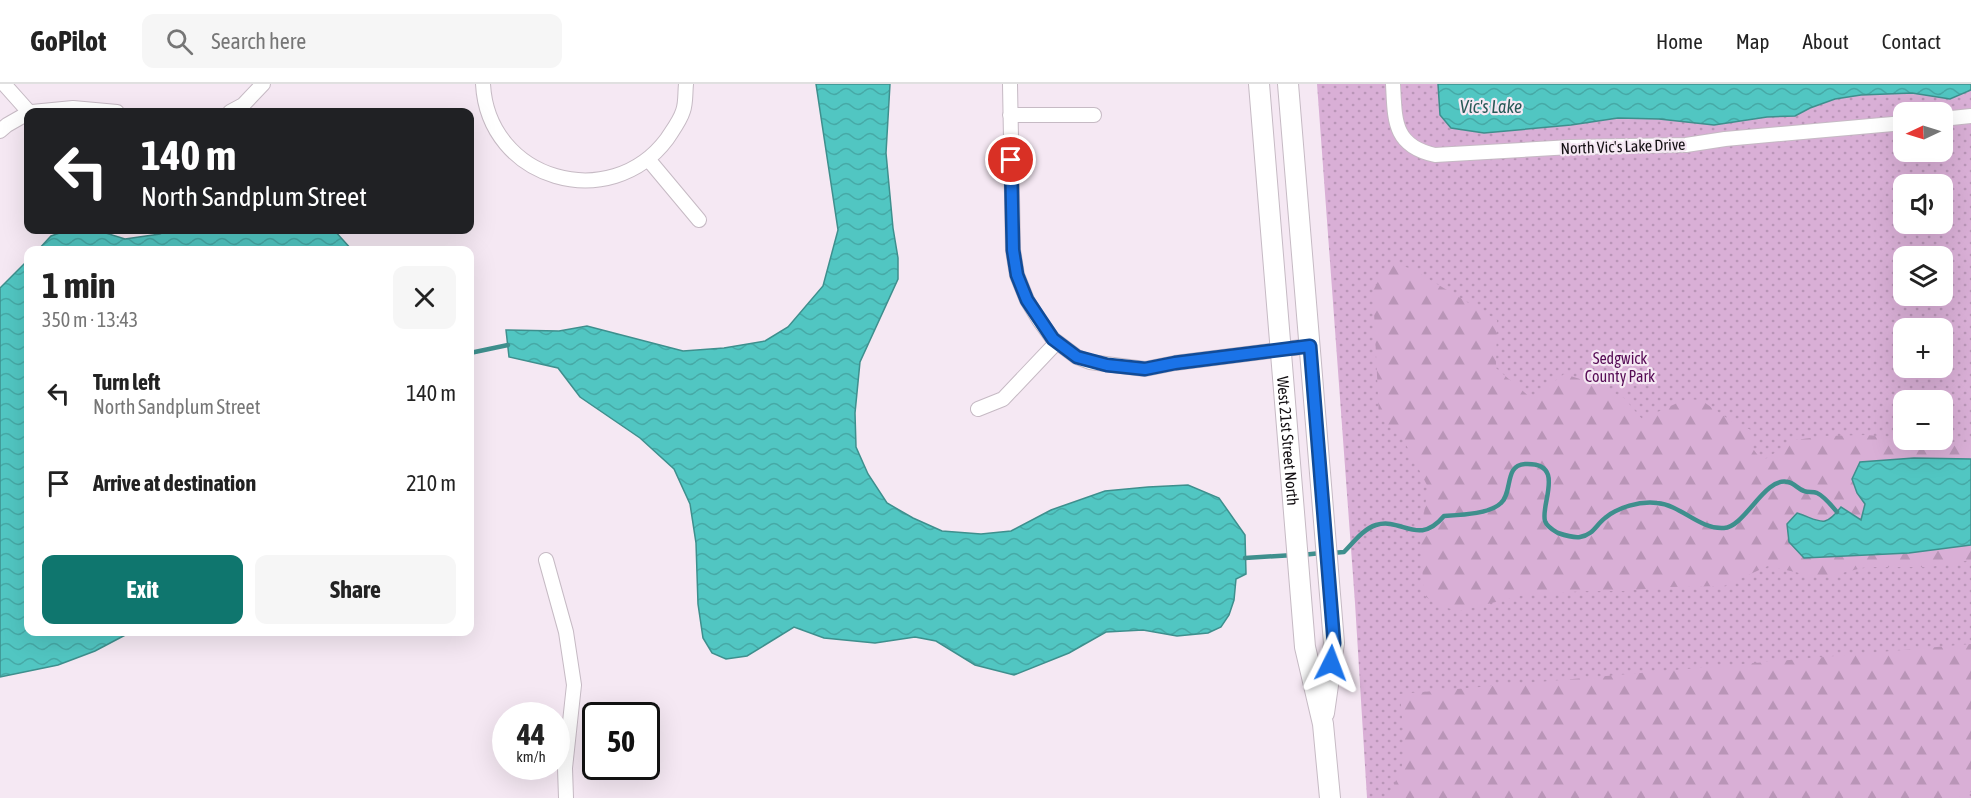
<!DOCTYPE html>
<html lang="en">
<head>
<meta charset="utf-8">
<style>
	:root { --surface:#fff; --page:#f6f6f6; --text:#222; --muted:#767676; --line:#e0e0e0; --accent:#0f766e }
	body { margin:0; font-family:"Asap Condensed",sans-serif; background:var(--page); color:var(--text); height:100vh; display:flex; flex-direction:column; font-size:22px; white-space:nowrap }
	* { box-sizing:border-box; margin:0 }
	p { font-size:20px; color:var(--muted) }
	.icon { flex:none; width:33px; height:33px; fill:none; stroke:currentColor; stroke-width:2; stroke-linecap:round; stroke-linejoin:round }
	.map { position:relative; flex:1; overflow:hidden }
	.panel { position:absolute; left:24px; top:162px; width:450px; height:390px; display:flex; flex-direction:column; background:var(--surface); border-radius:12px; box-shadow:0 6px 24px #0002 }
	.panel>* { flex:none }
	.hud { position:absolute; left:24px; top:24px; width:450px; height:126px; border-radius:12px; box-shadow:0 6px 24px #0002; background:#202124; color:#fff; overflow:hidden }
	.needle { width:39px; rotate:266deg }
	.tools { position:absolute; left:1893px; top:18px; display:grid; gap:12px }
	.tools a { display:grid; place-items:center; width:60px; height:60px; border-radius:12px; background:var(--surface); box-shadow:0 6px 24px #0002; font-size:30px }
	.speed { position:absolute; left:492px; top:618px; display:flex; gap:12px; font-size:30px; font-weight:700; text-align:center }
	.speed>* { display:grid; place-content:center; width:78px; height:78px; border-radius:50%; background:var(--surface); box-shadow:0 6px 24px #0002; line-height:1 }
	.speed small { font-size:15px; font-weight:400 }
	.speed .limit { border:3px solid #111; border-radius:9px; background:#fff; color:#111 }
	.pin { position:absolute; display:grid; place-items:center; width:51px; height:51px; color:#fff; margin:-26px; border:3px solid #fff; border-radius:50%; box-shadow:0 2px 6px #0007 }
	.me { position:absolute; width:66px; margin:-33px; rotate:3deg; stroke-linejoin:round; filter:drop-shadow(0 0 4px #0008) }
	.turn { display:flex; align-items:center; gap:21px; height:126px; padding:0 18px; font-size:27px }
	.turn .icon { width:78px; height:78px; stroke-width:2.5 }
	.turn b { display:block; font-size:42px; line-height:51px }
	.round { display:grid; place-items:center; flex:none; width:63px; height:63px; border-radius:12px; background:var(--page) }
	.overview { display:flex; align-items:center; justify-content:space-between; height:102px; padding:0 18px }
	h1 { font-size:36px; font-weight:700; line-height:45px }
	.button { display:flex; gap:12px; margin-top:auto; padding:12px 18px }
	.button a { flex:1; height:69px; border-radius:12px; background:var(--accent); color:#fff; font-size:24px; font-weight:700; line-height:69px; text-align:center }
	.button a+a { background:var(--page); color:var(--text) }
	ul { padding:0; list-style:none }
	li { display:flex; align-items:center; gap:18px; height:90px; padding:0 18px }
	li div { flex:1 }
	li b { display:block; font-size:22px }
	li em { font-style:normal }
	header { display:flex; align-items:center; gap:36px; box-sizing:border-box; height:84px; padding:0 30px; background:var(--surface); border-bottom:2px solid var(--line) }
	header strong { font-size:28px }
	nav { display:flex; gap:33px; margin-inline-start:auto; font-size:21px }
	.search { width:420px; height:54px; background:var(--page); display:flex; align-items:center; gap:15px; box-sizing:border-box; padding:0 21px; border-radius:12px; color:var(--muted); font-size:22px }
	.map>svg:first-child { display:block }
	.green { fill:url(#green-dots); fill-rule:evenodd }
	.forest { fill:url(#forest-firs) }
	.water { fill:url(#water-waves); stroke:#3e8f8d; stroke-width:1.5 }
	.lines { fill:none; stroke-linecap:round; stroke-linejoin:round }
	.stream { stroke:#3e8f8d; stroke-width:4.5 }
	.minor-casing { stroke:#c6bac4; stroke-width:16 }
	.secondary-casing { stroke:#c6bac4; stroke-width:22 }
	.minor { stroke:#fff; stroke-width:14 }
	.secondary { stroke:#fff; stroke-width:20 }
	.route-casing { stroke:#114b97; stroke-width:15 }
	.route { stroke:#1a73e8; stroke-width:10 }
	.labels { text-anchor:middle; stroke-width:4.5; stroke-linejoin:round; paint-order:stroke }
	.street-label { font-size:16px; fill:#130f12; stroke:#f5e8f3 }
	.park-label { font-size:16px; fill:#560c55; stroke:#f5e8f3 }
	.water-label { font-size:18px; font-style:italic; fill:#275957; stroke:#f5e8f3 }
</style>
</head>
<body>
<header>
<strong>GoPilot</strong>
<div class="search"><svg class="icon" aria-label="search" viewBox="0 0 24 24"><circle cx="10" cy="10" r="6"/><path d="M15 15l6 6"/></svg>Search here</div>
<nav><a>Home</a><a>Map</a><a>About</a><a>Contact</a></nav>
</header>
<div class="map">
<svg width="1971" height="714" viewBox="0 0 1971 714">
	<defs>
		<pattern id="green-dots" width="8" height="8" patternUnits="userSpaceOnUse" patternTransform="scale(1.5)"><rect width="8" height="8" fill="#d9afd6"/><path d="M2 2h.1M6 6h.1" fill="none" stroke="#b995b7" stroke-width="1.8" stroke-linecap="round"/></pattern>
		<pattern id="forest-firs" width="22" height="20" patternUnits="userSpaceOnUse" patternTransform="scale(1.5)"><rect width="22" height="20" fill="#d9afd6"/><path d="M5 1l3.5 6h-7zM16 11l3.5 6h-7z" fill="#b995b7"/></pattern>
		<pattern id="water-waves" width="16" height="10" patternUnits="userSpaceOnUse" patternTransform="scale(1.5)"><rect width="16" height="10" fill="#51c6c2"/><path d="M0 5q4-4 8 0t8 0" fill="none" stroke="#46a9a6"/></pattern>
	</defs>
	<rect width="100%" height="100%" fill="#f5e8f3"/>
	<!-- green -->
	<path class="green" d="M 1317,0 L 1971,0 L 1971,714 L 1367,714 L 1355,519 ZM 1904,28 L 1942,28 L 1942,68 L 1904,68 ZM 1904,100 L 1942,100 L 1942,140 L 1904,140 ZM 1904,172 L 1942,172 L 1942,212 L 1904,212 ZM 1904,244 L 1942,244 L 1942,284 L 1904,284 ZM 1904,316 L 1942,316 L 1942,356 L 1904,356 Z"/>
	<!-- forest -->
	<path class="forest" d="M 1393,179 L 1412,185 L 1497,236 L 1496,284 L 1532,315 L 1564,290 L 1596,300 L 1624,314 L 1642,335 L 1686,315 L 1701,316 L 1731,337 L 1751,346 L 1751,362 L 1762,377 L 1795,356 L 1825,352 L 1866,351 L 1958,359 L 1971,357 L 1971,476 L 1930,483 L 1866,483 L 1822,494 L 1768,482 L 1724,502 L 1669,503 L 1623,507 L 1586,507 L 1524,511 L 1459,527 L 1436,521 L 1424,511 L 1420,454 L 1428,403 L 1403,355 L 1379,333 L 1373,207 L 1385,184 Z
		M 1971,560 L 1971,708 L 1956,714 L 1388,714 L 1402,683 L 1404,656 L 1400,610 Z"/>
	<!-- water -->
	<path class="water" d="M 816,0 L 890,0 L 886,69 L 893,144 L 898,174 L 898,195 L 860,278 L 855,329 L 856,363 L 868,390 L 887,419 L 913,434 L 942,447 L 981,450 L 1011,447 L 1051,426 L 1105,407 L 1148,403 L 1188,401 L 1219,414 L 1245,451 L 1246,490 L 1236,495 L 1234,516 L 1229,531 L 1221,543 L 1208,549 L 1177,552 L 1143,546 L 1106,548 L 1069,569 L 1014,591 L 975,581 L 936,557 L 915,553 L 875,559 L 824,554 L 794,543 L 747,572 L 726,575 L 712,569 L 703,554 L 698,520 L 696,459 L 690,420 L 674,385 L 640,354 L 580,313 L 558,284 L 509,273 L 506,246 L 559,247 L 587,242 L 683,267 L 724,264 L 765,257 L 788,243 L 823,202 L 838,146 Z
		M 1438,0 L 1971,0 L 1971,6 L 1950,15 L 1912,9 L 1861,11 L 1835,15 L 1810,24 L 1795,32 L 1767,33 L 1714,41 L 1659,35 L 1618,34 L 1571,41 L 1484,49 L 1451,44 L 1440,31 Z
		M 68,146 L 96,146 L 125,155 L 160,150 L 167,146 L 334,146 L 352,166 L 38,166 L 51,152 Z
		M 28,176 L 28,548 L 131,548 L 95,567 L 58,581 L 0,593 L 0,204 Z
		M 1914,374 L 1971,375 L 1971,461 L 1909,469 L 1804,474 L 1789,458 L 1787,440 L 1797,429 C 1821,437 1824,445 1841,423 L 1861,436 L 1865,420 L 1857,409 L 1852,395 L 1860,378 Z"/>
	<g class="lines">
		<!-- stream -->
		<path class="stream" d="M 470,269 L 508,261
			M 1332,469 L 1344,468 C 1353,459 1363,445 1376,441 C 1402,433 1418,463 1444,432 C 1460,431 1490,430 1501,419 C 1513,408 1504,381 1525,380 C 1567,378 1540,420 1545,437 C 1547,443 1553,446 1558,449 C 1564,451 1574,454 1580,453 C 1593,451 1596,441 1605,434 C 1618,423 1640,417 1657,419 C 1681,421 1700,446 1724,444 C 1745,443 1765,392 1788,398 C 1794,399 1798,405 1804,407 C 1808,409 1813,407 1817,409 C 1824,412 1832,422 1837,428
			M 1302,471 L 1321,469
			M 1245,474 L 1294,471"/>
		<!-- minor casing -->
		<g class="minor-casing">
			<path id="minor" d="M 4,0 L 29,28
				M 483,0 C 488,96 610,131 667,55 C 672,47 680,37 683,27 C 686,19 685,9 686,0
				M 1010,0 L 1013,166 L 1017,191 L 1027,216 L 1039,236 L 1053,255 L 1077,273 L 1090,278 L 1145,285 L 1175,279 L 1309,262
				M 1393,0 C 1395,36 1393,62 1435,71 L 1571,63 L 1686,61 L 1725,55 L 1904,39
				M 32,28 L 73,24 L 117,28
				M 230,28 L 243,21 L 263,0
				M 1010,31 L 1094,31
				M 1942,35 L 1971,32
				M 0,47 L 7,41 L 28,29
				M 648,75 L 699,136
				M 978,325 L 1003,315 L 1057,258
				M 546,476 L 566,548 L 574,601 L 565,684 L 566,714"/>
		</g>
		<!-- secondary casing -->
		<g class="secondary-casing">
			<g id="secondary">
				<path id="s1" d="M 1259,0 L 1305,563 L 1323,640 L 1330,714"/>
				<path d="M 1288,0 L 1334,559 L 1324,629"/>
			</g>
		</g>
		<!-- minor -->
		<use href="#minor" class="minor"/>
		<!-- secondary -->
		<use href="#secondary" class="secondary"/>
	</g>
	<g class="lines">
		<!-- route casing -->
		<g class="route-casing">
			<path id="route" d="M 1011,76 L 1013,166 L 1017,191 L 1027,216 L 1053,255 L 1077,273 L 1107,281 L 1145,285 L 1175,279 L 1310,262 L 1334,559 L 1331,579"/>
		</g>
		<!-- route -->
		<use href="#route" class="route"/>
	</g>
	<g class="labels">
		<!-- street labels -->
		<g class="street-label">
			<text transform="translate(1623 62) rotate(-2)" y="6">North Vic's Lake Drive</text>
			<text dy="6" stroke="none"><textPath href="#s1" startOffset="358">West 21st Street North</textPath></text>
		</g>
		<!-- park labels -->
		<g class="park-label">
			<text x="1620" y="280">Sedgwick<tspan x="1620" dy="18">County Park</tspan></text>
		</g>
		<!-- water labels -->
		<g class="water-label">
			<text x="1491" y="29">Vic's Lake</text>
		</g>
	</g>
</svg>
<div class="tools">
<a><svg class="needle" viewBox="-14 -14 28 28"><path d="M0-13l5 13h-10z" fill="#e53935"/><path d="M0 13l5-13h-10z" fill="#767676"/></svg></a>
<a><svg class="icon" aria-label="sound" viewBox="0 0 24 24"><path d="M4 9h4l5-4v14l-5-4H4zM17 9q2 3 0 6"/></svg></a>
<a><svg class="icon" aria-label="layers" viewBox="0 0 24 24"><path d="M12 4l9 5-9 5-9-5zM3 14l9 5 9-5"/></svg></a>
<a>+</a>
<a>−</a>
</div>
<div class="speed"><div>44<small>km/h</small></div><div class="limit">50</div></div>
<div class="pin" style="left:1011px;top:76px;background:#d93025"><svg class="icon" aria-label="arrive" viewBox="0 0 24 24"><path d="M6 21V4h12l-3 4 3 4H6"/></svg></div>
<svg class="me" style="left:1331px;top:579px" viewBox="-20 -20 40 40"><path d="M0-17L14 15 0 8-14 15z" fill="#1a73e8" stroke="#fff" stroke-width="4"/></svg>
<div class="hud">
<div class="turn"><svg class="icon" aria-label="left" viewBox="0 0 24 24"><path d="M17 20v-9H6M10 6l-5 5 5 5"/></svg><div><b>140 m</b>North Sandplum Street</div></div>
</div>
<section class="panel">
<div class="overview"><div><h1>1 min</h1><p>350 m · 13:43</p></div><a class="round"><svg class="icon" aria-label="close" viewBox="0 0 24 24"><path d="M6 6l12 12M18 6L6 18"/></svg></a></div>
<ul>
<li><svg class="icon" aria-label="left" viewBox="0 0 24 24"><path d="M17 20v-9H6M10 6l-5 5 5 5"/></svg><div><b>Turn left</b><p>North Sandplum Street</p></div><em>140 m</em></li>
<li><svg class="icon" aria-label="arrive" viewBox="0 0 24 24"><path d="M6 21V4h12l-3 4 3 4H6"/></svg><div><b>Arrive at destination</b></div><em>210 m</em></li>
</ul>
<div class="button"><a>Exit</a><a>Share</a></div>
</section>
</div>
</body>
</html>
